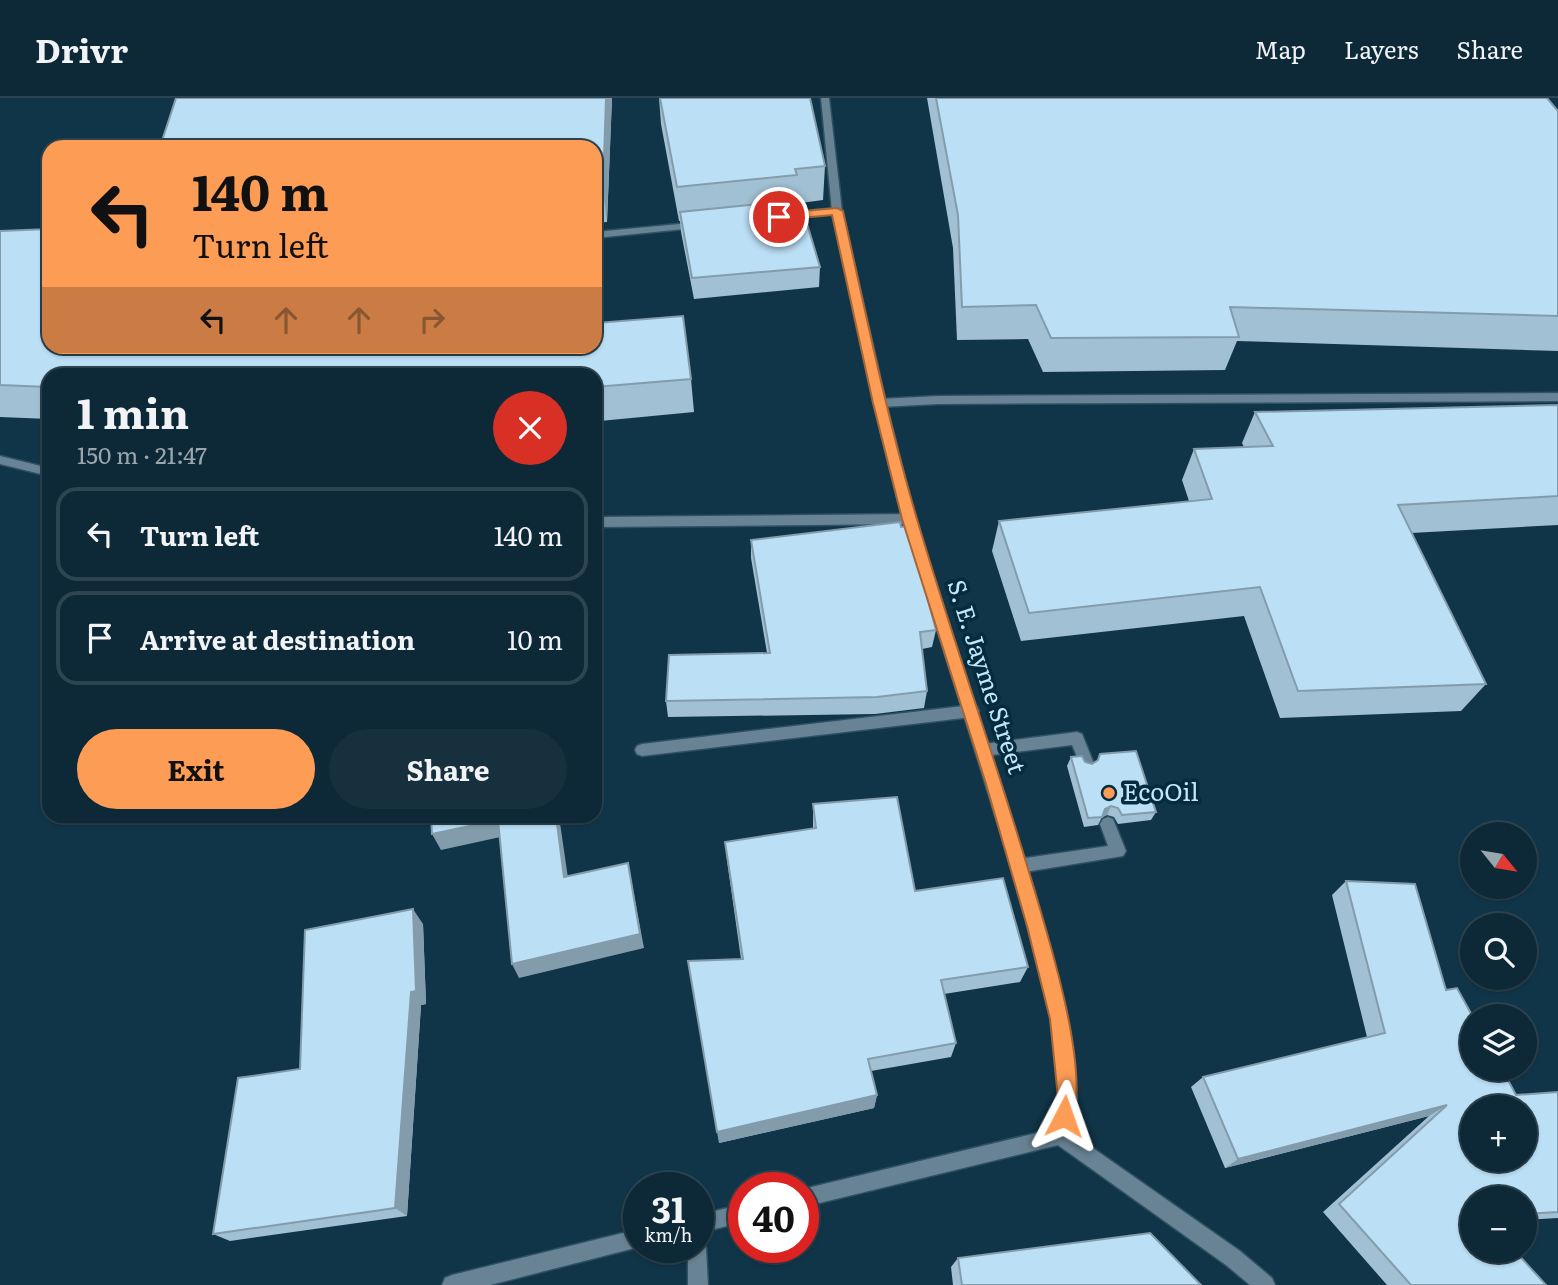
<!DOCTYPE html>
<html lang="en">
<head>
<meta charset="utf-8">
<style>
	:root { --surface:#0d2836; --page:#16303e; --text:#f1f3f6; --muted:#9aa6ad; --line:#2d4451; --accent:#fd9c55 }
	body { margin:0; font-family:Literata,serif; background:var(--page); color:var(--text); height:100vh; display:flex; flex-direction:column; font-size:26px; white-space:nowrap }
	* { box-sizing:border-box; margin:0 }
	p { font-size:23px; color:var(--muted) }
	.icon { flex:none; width:38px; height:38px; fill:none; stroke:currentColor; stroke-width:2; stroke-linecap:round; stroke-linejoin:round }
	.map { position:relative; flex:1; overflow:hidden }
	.side { position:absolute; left:42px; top:270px; width:560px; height:455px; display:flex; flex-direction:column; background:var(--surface); border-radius:21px; box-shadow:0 2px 5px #0004,0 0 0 2px var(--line) }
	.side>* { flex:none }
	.top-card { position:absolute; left:42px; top:42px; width:560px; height:214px; border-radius:21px; box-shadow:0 2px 5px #0004,0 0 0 2px var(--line); background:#fd9c55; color:#111; overflow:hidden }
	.needle { width:46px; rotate:120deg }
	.buttons { position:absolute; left:1460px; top:724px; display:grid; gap:14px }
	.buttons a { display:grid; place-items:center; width:77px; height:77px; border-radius:50%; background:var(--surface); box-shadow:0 2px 5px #0004,0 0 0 2px var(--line); font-size:35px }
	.speed { position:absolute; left:623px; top:1074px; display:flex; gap:14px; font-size:35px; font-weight:700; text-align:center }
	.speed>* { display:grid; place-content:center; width:91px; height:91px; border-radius:50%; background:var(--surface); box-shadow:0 2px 5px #0004,0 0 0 2px var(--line); line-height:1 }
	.speed small { font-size:18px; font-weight:400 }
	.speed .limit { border:10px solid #d22; background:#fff; color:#111 }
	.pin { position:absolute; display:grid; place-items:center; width:60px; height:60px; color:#fff; margin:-30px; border:4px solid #fff; border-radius:50%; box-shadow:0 2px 7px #0007 }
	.me { position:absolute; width:77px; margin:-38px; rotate:4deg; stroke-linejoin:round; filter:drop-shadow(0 0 5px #0008) }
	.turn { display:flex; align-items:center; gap:24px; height:147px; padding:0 35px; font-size:32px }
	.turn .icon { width:91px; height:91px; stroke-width:2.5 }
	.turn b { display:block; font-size:49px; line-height:60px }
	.lanes { display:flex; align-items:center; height:66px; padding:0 35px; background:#0003; justify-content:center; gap:35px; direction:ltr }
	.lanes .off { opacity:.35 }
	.round { display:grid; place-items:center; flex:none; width:74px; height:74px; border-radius:37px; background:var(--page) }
	.overview { display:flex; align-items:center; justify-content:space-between; height:119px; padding:0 35px }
	h1 { font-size:42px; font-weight:700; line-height:52px }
	.button { display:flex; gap:14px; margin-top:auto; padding:14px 35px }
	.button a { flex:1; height:80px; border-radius:42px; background:var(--accent); color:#111; font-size:28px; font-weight:700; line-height:80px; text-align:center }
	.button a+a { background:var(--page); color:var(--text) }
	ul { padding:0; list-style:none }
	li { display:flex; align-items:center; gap:21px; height:94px; margin:0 14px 10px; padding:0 21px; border:4px solid var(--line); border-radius:21px }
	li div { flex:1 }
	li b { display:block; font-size:26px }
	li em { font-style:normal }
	header { display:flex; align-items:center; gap:42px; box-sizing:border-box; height:98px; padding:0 35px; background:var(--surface); border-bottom:2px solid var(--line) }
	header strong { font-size:33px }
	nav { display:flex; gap:38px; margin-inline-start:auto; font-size:24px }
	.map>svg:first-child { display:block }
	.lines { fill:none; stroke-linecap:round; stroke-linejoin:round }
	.service-casing { stroke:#2e5164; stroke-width:3 }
	.minor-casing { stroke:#2e5164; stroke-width:3 }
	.tertiary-casing { stroke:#2e5164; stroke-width:3 }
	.service { fill:#688393; fill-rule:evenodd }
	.minor { fill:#688393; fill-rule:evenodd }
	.tertiary { fill:#688393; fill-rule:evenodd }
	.wall { fill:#a1c0d3 }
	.shaded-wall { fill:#839cac }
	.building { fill:#bbdff5; stroke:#839cac; stroke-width:2; fill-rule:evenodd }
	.route { fill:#fd9c55; stroke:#a46537; stroke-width:2 }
	.poi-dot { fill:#fd9c55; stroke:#052b3e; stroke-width:2.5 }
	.labels { text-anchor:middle; stroke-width:7; stroke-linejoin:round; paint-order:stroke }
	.street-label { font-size:24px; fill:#c5e6fa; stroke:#052b3e }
	.poi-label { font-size:24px; fill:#c5e6fa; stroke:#052b3e; text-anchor:start }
</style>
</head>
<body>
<header>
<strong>Drivr</strong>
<nav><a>Map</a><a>Layers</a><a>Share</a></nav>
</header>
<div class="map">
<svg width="1558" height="1187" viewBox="0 0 1558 1187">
	<rect width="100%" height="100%" fill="#113548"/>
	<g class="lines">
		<!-- service casing -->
		<g class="service-casing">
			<path id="service" d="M 837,110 L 842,113 L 840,115 L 786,121 L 781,118 L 786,115 Z
				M 700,124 L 705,127 L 704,129 L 595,140 L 595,134 Z
				M 1558,295 L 1558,303 L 938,306 L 880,309 L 874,305 L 880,301 L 938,298 Z
				M 0,358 L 49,370 L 49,378 L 0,366 Z
				M 909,416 L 915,421 L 909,426 L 595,429 L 595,419 Z
				M 972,607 L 977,609 L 979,613 L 977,617 L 972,619 L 642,658 L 637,656 L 635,652 L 637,648 L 642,646 Z
				M 1077,634 L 1082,636 L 1094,666 L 1092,670 L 1087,672 L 1082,670 L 1072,647 L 984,658 L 979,656 L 977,652 L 979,648 L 984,646 Z
				M 1108,719 L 1113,721 L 1126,753 L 1123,758 L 1019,775 L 1014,773 L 1011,768 L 1014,763 L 1019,761 L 1108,748 L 1100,726 L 1103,721 Z"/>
		</g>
		<!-- minor casing -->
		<g class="minor-casing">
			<path id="minor" d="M 698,1141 L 704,1143 L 706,1150 L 708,1187 L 688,1187 L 688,1150 L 698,1150 Z"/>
		</g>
		<!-- tertiary casing -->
		<g class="tertiary-casing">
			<path id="tertiary" d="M 821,0 L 829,0 L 842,113 L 886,305 L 915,421 L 1035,794 L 1067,921 L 1077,1000 L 1070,1034 L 1240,1153 L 1272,1180 L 1275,1187 L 1250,1187 L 1226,1167 L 1058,1047 L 803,1109 L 803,1091 L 1053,1031 L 1059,1000 L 1051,921 L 1019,794 L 903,421 L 874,305 L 832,113 Z
				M 744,1106 L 744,1124 L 698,1135 L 698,1117 Z
				M 639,1131 L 639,1149 L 490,1187 L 442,1187 L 445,1180 L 452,1177 Z"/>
		</g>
		<!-- service -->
		<use href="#service" class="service"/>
		<!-- minor -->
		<use href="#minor" class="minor"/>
		<!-- tertiary -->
		<use href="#tertiary" class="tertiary"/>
	</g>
	<!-- wall -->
	<path class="wall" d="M 176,0 L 612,0 L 607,124 L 596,125 L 597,131 L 595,132 L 597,142 L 601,225 L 691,281 L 694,314 L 600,323 L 599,351 L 595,351 L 595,276 L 49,276 L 49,321 L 0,319 L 0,133 L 49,248 L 595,248 L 595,49 Z
		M 659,0 L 810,0 L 825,68 L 823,102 L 801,105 L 820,169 L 819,189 L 694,201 L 681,134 L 680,123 L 679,123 L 661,26 Z
		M 927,0 L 1547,0 L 1558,13 L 1558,253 L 1237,243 L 1225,272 L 1043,274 L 1028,241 L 957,242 L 953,150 Z
		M 1558,307 L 1558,427 L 1411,435 L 1486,586 L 1461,613 L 1280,620 L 1244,518 L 1021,543 L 992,453 L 999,423 L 1189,403 L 1182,382 L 1194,351 L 1244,349 L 1242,345 L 1255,314 Z
		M 751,442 L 936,532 L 932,549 L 922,551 L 927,593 L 924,610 L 875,616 L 668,619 L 666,603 L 767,555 L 751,460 Z
		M 1100,656 L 1156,714 L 1151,722 L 1118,726 L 1114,719 L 1107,717 L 1102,719 L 1098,727 L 1084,729 L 1067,668 L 1071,659 L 1092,666 L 1097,663 Z
		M 813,706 L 915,793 L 1028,869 L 1020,884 L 944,896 L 956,945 L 951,959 L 871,973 L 877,997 L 874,1010 L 719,1045 L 741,861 L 727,762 L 725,744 L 813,731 Z
		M 1346,783 L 1446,892 L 1516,997 L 1558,994 L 1558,1120 L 1524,1122 L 1524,1101 L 1472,1101 L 1472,1153 L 1546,1187 L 1387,1187 L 1323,1114 L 1429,1018 L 1225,1070 L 1191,989 L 1203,979 L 1367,939 L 1332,797 Z
		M 423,826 L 426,906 L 421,907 L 407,1118 L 230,1143 L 213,1136 Z
		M 958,1160 L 1201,1187 L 953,1187 L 951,1169 Z"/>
	<!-- shaded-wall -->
	<path class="shaded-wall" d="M 606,0 L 612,0 L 607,124 L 603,91 Z
		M 595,116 L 596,125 L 597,131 L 595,132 L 597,142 L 602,259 L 597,225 L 595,177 Z
		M 595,292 L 600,323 L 599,351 L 595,327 Z
		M 1111,708 L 1107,717 L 1101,720 L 1105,711 Z
		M 556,718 L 559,718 L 570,794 L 564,779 Z
		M 498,722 L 505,738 L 441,752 L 432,736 Z
		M 628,765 L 644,850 L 519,880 L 512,866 Z
		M 413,811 L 423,826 L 426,906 L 421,907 L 407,1118 L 395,1110 Z
		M 877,997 L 874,1010 L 719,1045 L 717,1034 Z
		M 1447,1007 L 1429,1018 L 1225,1070 L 1238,1061 Z"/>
	<!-- building -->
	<path class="building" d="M 176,0 L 606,0 L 603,91 L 595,92 L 595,49 L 160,49 Z
		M 660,0 L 810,0 L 825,68 L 795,71 L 797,77 L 677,89 Z
		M 936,0 L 1547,0 L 1558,13 L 1558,218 L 1230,209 L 1239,239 L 1051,240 L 1036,207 L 962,209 L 958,117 Z
		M 800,102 L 820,169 L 692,180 L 680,114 Z
		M 49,131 L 49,248 L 595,248 L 595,177 L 597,225 L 683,218 L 691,281 L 595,289 L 595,276 L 49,276 L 49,289 L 0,287 L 0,133 Z
		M 1558,307 L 1558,398 L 1398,407 L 1486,586 L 1298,593 L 1260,489 L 1029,515 L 999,423 L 1212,401 L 1194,351 L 1273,348 L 1255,314 Z
		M 900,424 L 901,429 L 908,428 L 936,532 L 920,534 L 927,593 L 877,599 L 666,603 L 669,557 L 770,555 L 751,442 Z
		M 1136,653 L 1156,714 L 1122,717 L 1118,710 L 1111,708 L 1105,711 L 1102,719 L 1088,720 L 1071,659 L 1082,658 L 1085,664 L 1092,666 L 1098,662 L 1100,656 Z
		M 897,699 L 915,793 L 1003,780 L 1028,869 L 941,882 L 956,945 L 868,961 L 877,997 L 717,1034 L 688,863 L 743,861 L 725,744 L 816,730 L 813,706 Z
		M 431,718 L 556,718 L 564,779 L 628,765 L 640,836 L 512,866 L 498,722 L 432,736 Z
		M 1346,783 L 1415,786 L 1446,892 L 1457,890 L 1473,919 L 1472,919 L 1472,971 L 1502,971 L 1516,997 L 1558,994 L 1558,1114 L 1524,1116 L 1524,1101 L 1472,1101 L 1472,1153 L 1515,1153 L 1546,1187 L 1411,1187 L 1339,1106 L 1447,1007 L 1238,1061 L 1203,979 L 1385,935 ZM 1472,1010 L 1524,1010 L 1524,1062 L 1472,1062 Z
		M 413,811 L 416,893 L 411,894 L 395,1110 L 213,1136 L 238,980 L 300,971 L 305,832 Z
		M 1150,1135 L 1201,1187 L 962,1187 L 958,1160 Z"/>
	<!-- route -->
	<path class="route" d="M 837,110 L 843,113 C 866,216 887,320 917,421 C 953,543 996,662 1032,784 C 1048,838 1092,975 1071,1026 L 1064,1029 L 1057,1026 L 1054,1018 L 1058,1000 L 1050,921 L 1027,828 L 986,686 L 902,421 L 873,305 L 832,117 L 779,122 L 773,119 L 779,115 Z"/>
	<!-- markers -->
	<circle class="poi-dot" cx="1109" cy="695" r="7"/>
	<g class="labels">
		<!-- street labels -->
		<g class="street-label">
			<text transform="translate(986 579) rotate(72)" y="8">S. E. Jayme Street</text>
		</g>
		<!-- poi labels -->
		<g class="poi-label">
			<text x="1123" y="703">EcoOil</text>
		</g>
	</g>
</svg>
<div class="buttons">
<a><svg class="needle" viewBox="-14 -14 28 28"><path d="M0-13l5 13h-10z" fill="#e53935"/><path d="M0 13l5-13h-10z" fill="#9aa6ad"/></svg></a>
<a><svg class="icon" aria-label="search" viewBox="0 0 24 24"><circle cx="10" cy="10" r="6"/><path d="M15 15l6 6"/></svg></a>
<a><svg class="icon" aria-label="layers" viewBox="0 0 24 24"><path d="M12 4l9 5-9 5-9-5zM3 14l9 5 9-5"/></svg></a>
<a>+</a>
<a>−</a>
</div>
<div class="speed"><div>31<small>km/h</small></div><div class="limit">40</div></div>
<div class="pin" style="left:779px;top:119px;background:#d93025"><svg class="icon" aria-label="arrive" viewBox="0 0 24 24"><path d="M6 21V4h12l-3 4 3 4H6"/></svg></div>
<svg class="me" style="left:1064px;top:1018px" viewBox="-20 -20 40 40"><path d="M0-17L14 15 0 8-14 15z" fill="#fd9c55" stroke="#fff" stroke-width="4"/></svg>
<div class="top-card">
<div class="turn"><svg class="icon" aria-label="left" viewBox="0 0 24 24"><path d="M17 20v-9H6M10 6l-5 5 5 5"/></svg><div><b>140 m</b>Turn left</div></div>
<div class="lanes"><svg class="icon" aria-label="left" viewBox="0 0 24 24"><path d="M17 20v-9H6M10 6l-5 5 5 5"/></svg><svg class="icon off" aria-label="ahead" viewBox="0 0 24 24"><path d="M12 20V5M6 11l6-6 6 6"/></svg><svg class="icon off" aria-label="ahead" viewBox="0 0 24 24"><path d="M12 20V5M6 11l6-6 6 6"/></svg><svg class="icon off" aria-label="right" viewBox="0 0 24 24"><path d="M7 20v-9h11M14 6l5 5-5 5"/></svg></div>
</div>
<section class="side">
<div class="overview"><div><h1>1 min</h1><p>150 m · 21:47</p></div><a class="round" style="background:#d93025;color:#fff"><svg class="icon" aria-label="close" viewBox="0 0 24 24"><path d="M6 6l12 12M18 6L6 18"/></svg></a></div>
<ul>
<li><svg class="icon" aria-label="left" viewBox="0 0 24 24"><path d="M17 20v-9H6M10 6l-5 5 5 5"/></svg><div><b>Turn left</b></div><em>140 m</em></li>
<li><svg class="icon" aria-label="arrive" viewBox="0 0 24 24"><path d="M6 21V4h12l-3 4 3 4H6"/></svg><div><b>Arrive at destination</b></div><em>10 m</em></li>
</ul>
<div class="button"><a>Exit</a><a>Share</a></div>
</section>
</div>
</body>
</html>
